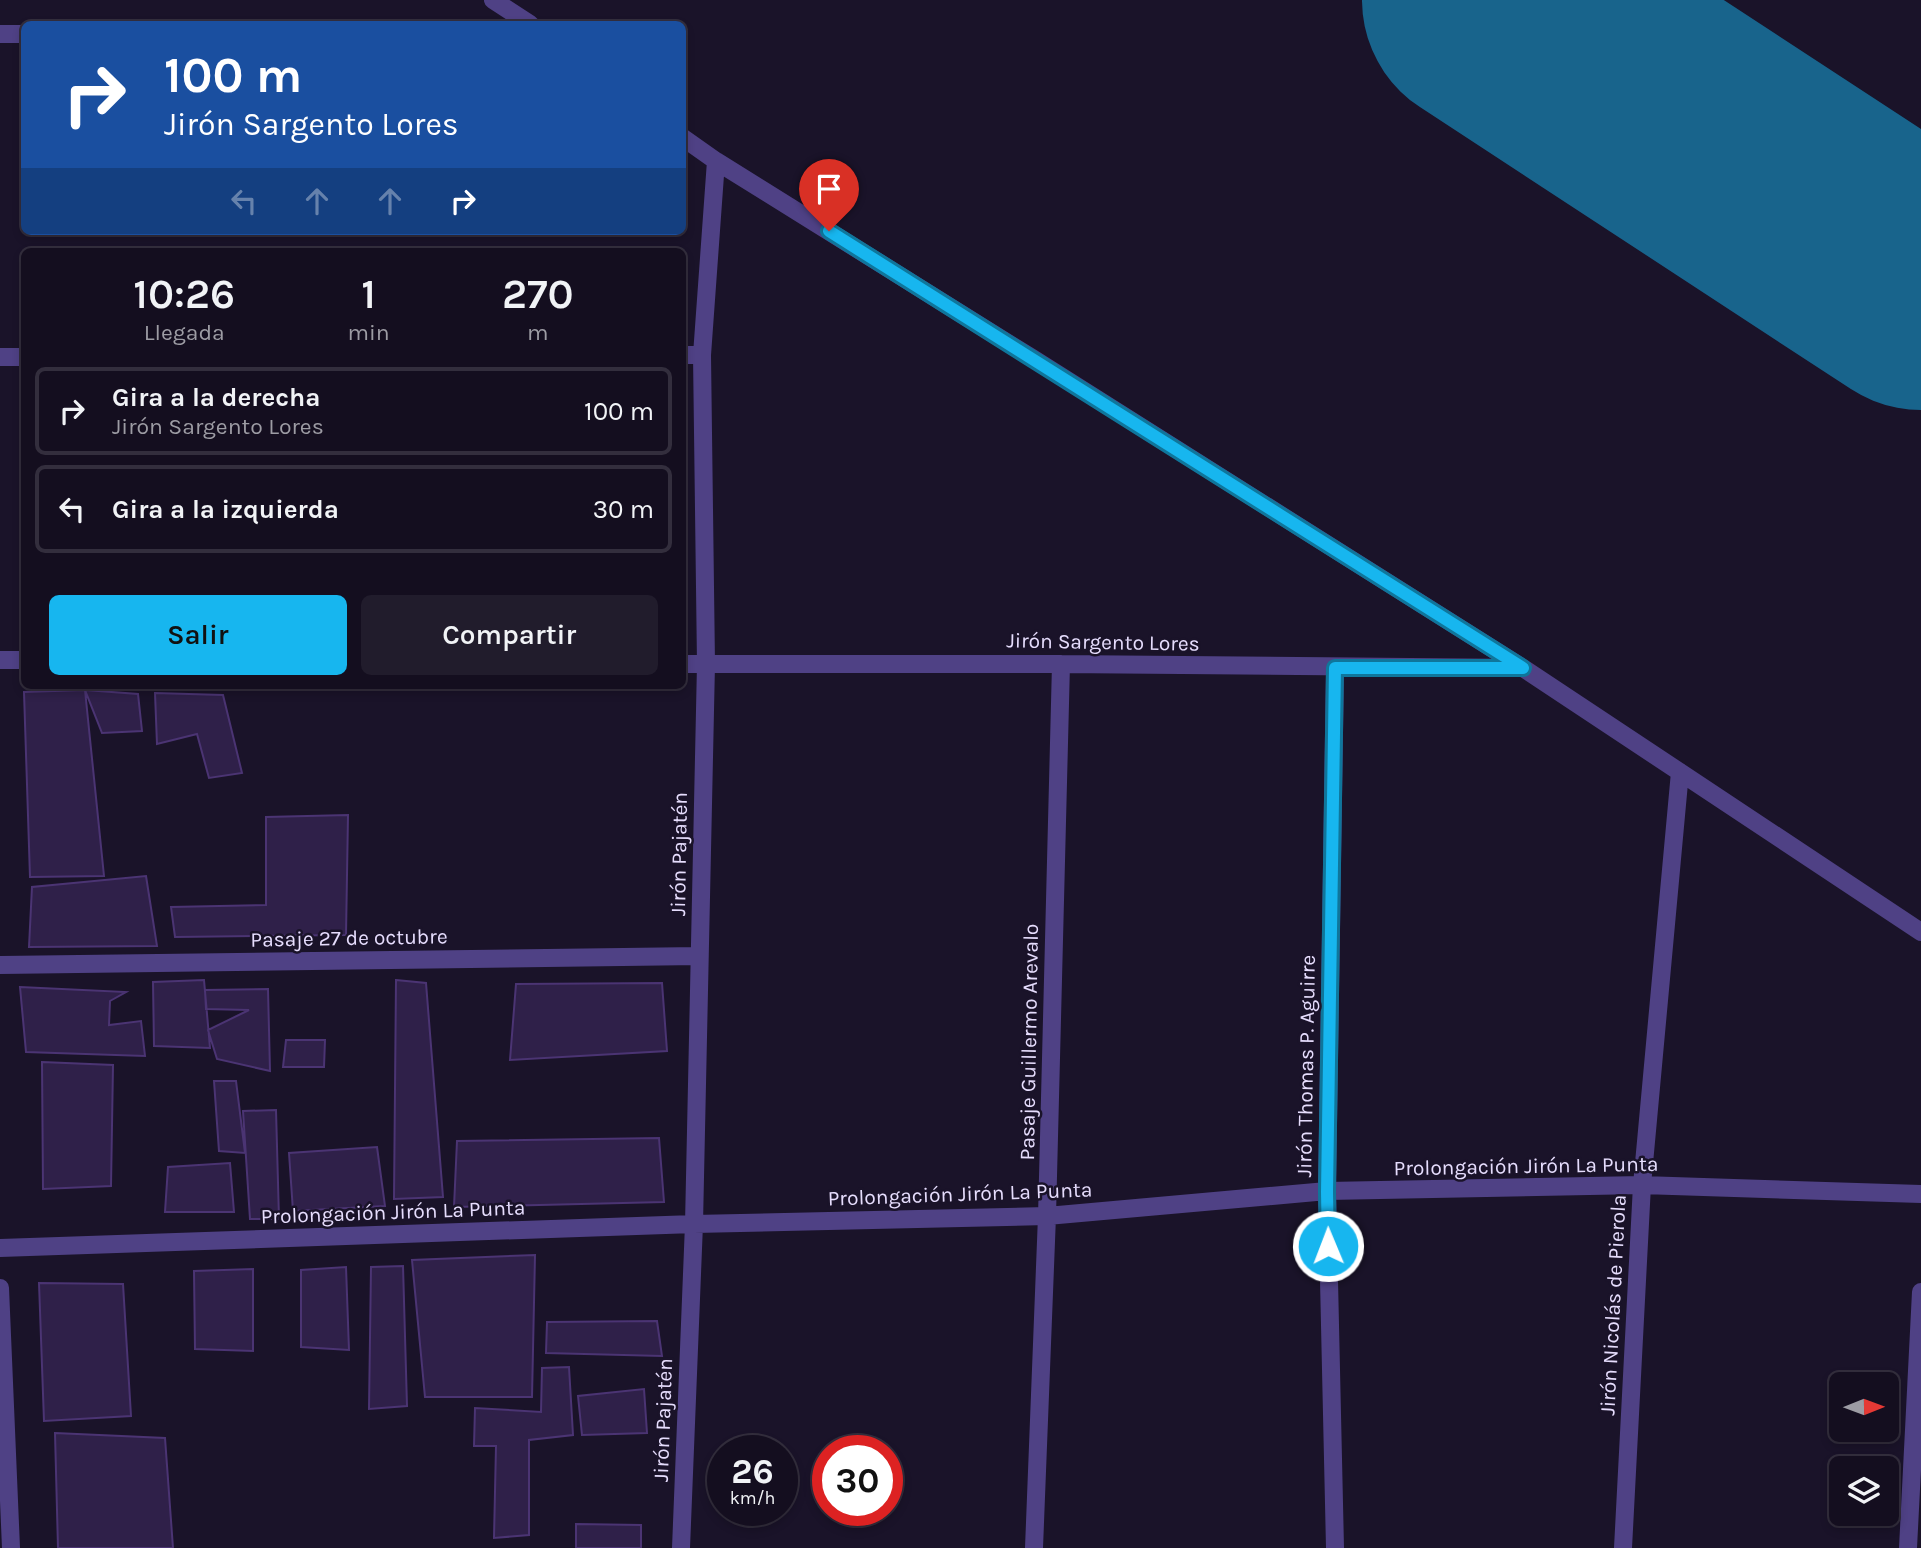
<!DOCTYPE html>
<html lang="es">
<head>
<meta charset="utf-8">
<style>
	:root { --surface:#140e1f; --page:#211c2c; --text:#f1f3f6; --muted:#9d9ca4; --line:#332e3d; --accent:#17b6ef }
	body { margin:0; font-family:Karla,sans-serif; background:var(--page); color:var(--text); height:100vh; display:flex; flex-direction:column; font-size:26px; white-space:nowrap }
	* { box-sizing:border-box; margin:0 }
	p { font-size:23px; color:var(--muted) }
	.icon { flex:none; width:38px; height:38px; fill:none; stroke:currentColor; stroke-width:2; stroke-linecap:round; stroke-linejoin:round }
	.map { position:relative; flex:1; overflow:hidden }
	.details { position:absolute; left:21px; top:248px; width:665px; height:441px; display:flex; flex-direction:column; background:var(--surface); border-radius:10px; box-shadow:0 4px 10px #0003,0 0 0 2px var(--line) }
	.details>* { flex:none }
	.guide { position:absolute; left:21px; top:21px; width:665px; height:214px; border-radius:10px; box-shadow:0 4px 10px #0003,0 0 0 2px var(--line); background:#1a4fa0; color:#fff; overflow:hidden }
	.needle { width:46px; rotate:89deg }
	.controls { position:absolute; left:1829px; top:1372px; display:grid; gap:14px }
	.controls a { display:grid; place-items:center; width:70px; height:70px; border-radius:10px; background:var(--surface); box-shadow:0 4px 10px #0003,0 0 0 2px var(--line); font-size:35px }
	.speed { position:absolute; left:707px; top:1435px; display:flex; gap:14px; font-size:35px; font-weight:700; text-align:center }
	.speed>* { display:grid; place-content:center; width:91px; height:91px; border-radius:50%; background:var(--surface); box-shadow:0 4px 10px #0003,0 0 0 2px var(--line); line-height:1 }
	.speed small { font-size:18px; font-weight:400 }
	.speed .limit { border:10px solid #d22; background:#fff; color:#111 }
	.pin { position:absolute; display:grid; place-items:center; width:60px; height:60px; color:#fff; margin:-72px -30px; border-radius:50% 50% 50% 0; rotate:-45deg; box-shadow:0 0 7px #0007 }
	.pin .icon { rotate:45deg }
	.me { position:absolute; width:77px; margin:-38px; rotate:359deg; stroke-linejoin:round; filter:drop-shadow(0 0 5px #0008) }
	.turn { display:flex; align-items:center; gap:24px; height:147px; padding:0 28px; font-size:32px }
	.turn .icon { width:91px; height:91px; stroke-width:2.5 }
	.turn b { display:block; font-size:49px; line-height:60px }
	.lanes { display:flex; align-items:center; height:66px; padding:0 28px; background:#0003; justify-content:center; gap:35px; direction:ltr }
	.lanes .off { opacity:.35 }
	.eta { display:flex; justify-content:space-evenly; align-items:center; height:119px; text-align:center }
	.eta b { font-size:42px; font-weight:600; line-height:49px }
	.button { display:flex; gap:14px; margin-top:auto; padding:14px 28px }
	.button a { flex:1; height:80px; border-radius:10px; background:var(--accent); color:#111; font-size:28px; font-weight:600; line-height:80px; text-align:center }
	.button a+a { background:var(--page); color:var(--text) }
	ul { padding:0; list-style:none }
	li { display:flex; align-items:center; gap:21px; height:88px; margin:0 14px 10px; padding:0 14px; border:4px solid var(--line); border-radius:10px }
	li div { flex:1 }
	li b { display:block; font-size:26px }
	li em { font-style:normal }
	.map>svg:first-child { display:block }
	.lines { fill:none; stroke-linecap:round; stroke-linejoin:round }
	.runway { stroke:#18648c; stroke-width:256 }
	.building { fill:#2f2049; stroke:#4b3473; stroke-width:2 }
	.minor { stroke:#4f4185; stroke-width:18 }
	.route-casing { stroke:#0f769b; stroke-width:18 }
	.route { stroke:#17b6ef; stroke-width:12 }
	.labels { text-anchor:middle; stroke-width:5; stroke-linejoin:round; paint-order:stroke }
	.street-label { font-size:21px; fill:#e6ddfd; stroke:#1a1329 }
</style>
</head>
<body>
<div class="map">
<svg width="1921" height="1548" viewBox="0 0 1921 1548">
	<rect width="100%" height="100%" fill="#1a1329"/>
	<g class="lines">
		<!-- runway -->
		<path class="runway" d="M 1490,0 L 1921,282"/>
	</g>
	<!-- building -->
	<path class="building" d="M 85,690 L 104,876 L 30,877 L 24,692 Z
		M 85,690 L 138,694 L 142,731 L 102,733 Z
		M 155,693 L 223,695 L 242,773 L 209,778 L 197,734 L 157,744 Z
		M 348,815 L 346,935 L 175,937 L 171,907 L 266,905 L 266,817 Z
		M 146,876 L 157,946 L 29,947 L 32,887 Z
		M 204,980 L 210,1048 L 154,1046 L 153,982 Z
		M 396,980 L 426,983 L 443,1197 L 394,1199 Z
		M 662,983 L 667,1051 L 510,1060 L 516,984 Z
		M 20,987 L 126,992 L 110,1001 L 109,1025 L 141,1021 L 145,1056 L 26,1052 Z
		M 268,989 L 270,1071 L 217,1059 L 208,1030 L 249,1010 L 206,1009 L 205,990 Z
		M 286,1040 L 325,1040 L 324,1067 L 283,1067 Z
		M 42,1062 L 113,1065 L 111,1186 L 43,1189 Z
		M 214,1081 L 236,1081 L 245,1153 L 219,1151 Z
		M 276,1110 L 279,1219 L 250,1219 L 243,1111 Z
		M 659,1138 L 664,1202 L 454,1207 L 457,1141 Z
		M 377,1147 L 385,1206 L 293,1211 L 289,1153 Z
		M 230,1163 L 234,1212 L 165,1212 L 168,1167 Z
		M 535,1255 L 532,1397 L 425,1397 L 412,1260 Z
		M 403,1266 L 407,1406 L 369,1409 L 371,1267 Z
		M 346,1267 L 349,1350 L 301,1347 L 301,1270 Z
		M 253,1269 L 253,1351 L 195,1349 L 194,1271 Z
		M 39,1283 L 123,1284 L 131,1416 L 44,1421 Z
		M 657,1321 L 662,1356 L 546,1353 L 547,1322 Z
		M 569,1367 L 573,1435 L 529,1440 L 529,1535 L 494,1538 L 496,1446 L 474,1446 L 475,1408 L 541,1412 L 542,1368 Z
		M 644,1389 L 647,1433 L 582,1435 L 578,1396 Z
		M 55,1433 L 165,1438 L 173,1548 L 58,1548 Z
		M 576,1524 L 641,1525 L 641,1548 L 576,1548 Z"/>
	<g class="lines">
		<!-- minor -->
		<path class="minor" d="M 493,0 L 530,24
			M 0,34 L 24,34
			M 682,137 L 716,161 L 1032,358 L 1523,668 L 1921,932
			M 682,355 L 702,355
			M 0,357 L 24,357
			M 0,660 L 24,660
			M 682,664 L 1061,664 L 1522,668
			M 1335,668 L 1327,1191 L 1335,1548
			M 0,965 L 699,956
			M 0,1248 L 694,1224 L 1047,1216 L 1327,1191 L 1642,1185 L 1921,1194
			M 0,1288 L 11,1548
			M 681,1548 L 694,1224 L 706,664 L 702,355 L 716,161
			M 1034,1548 L 1047,1216 L 1061,664
			M 1623,1548 L 1642,1185 L 1680,772
			M 1908,1548 L 1921,1292"/>
	</g>
	<g class="lines">
		<!-- route casing -->
		<g class="route-casing">
			<path id="route" d="M 829,231 L 1523,668 L 1335,668 L 1327,1192 L 1328,1246"/>
		</g>
		<!-- route -->
		<use href="#route" class="route"/>
	</g>
	<g class="labels">
		<!-- street labels -->
		<g class="street-label">
			<text transform="translate(1103 642) rotate(1)" y="7">Jirón Sargento Lores</text>
			<text transform="translate(679 854) rotate(-89)" y="7">Jirón Pajatén</text>
			<text transform="translate(349 938) rotate(-1)" y="7">Pasaje 27 de octubre</text>
			<text transform="translate(1029 1042) rotate(-89)" y="7">Pasaje Guillermo Arevalo</text>
			<text transform="translate(1306 1066) rotate(-89)" y="7">Jirón Thomas P. Aguirre</text>
			<text transform="translate(1526 1166) rotate(-1)" y="7">Prolongación Jirón La Punta</text>
			<text transform="translate(960 1194) rotate(-2)" y="7">Prolongación Jirón La Punta</text>
			<text transform="translate(393 1212) rotate(-2)" y="7">Prolongación Jirón La Punta</text>
			<text transform="translate(1613 1305) rotate(-87)" y="7">Jirón Nicolás de Pierola</text>
			<text transform="translate(663 1420) rotate(-88)" y="7">Jirón Pajatén</text>
		</g>
	</g>
</svg>
<div class="controls">
<a><svg class="needle" viewBox="-14 -14 28 28"><path d="M0-13l5 13h-10z" fill="#e53935"/><path d="M0 13l5-13h-10z" fill="#9d9ca4"/></svg></a>
<a><svg class="icon" aria-label="layers" viewBox="0 0 24 24"><path d="M12 4l9 5-9 5-9-5zM3 14l9 5 9-5"/></svg></a>
</div>
<div class="speed"><div>26<small>km/h</small></div><div class="limit">30</div></div>
<div class="pin" style="left:829px;top:231px;background:#d93025"><svg class="icon" aria-label="arrive" viewBox="0 0 24 24"><path d="M6 21V4h12l-3 4 3 4H6"/></svg></div>
<svg class="me" style="left:1328px;top:1246px" viewBox="-20 -20 40 40"><circle r="17" fill="#17b6ef" stroke="#fff" stroke-width="3"/><path d="M0-11L8 9 0 5-8 9z" fill="#fff"/></svg>
<div class="guide">
<div class="turn"><svg class="icon" aria-label="right" viewBox="0 0 24 24"><path d="M7 20v-9h11M14 6l5 5-5 5"/></svg><div><b>100 m</b>Jirón Sargento Lores</div></div>
<div class="lanes"><svg class="icon off" aria-label="left" viewBox="0 0 24 24"><path d="M17 20v-9H6M10 6l-5 5 5 5"/></svg><svg class="icon off" aria-label="ahead" viewBox="0 0 24 24"><path d="M12 20V5M6 11l6-6 6 6"/></svg><svg class="icon off" aria-label="ahead" viewBox="0 0 24 24"><path d="M12 20V5M6 11l6-6 6 6"/></svg><svg class="icon" aria-label="right" viewBox="0 0 24 24"><path d="M7 20v-9h11M14 6l5 5-5 5"/></svg></div>
</div>
<section class="details">
<div class="eta">
<div><b>10:26</b><p>Llegada</p></div>
<div><b>1</b><p>min</p></div>
<div><b>270</b><p>m</p></div>
</div>
<ul>
<li><svg class="icon" aria-label="right" viewBox="0 0 24 24"><path d="M7 20v-9h11M14 6l5 5-5 5"/></svg><div><b>Gira a la derecha</b><p>Jirón Sargento Lores</p></div><em>100 m</em></li>
<li><svg class="icon" aria-label="left" viewBox="0 0 24 24"><path d="M17 20v-9H6M10 6l-5 5 5 5"/></svg><div><b>Gira a la izquierda</b></div><em>30 m</em></li>
</ul>
<div class="button"><a>Salir</a><a>Compartir</a></div>
</section>
</div>
</body>
</html>
